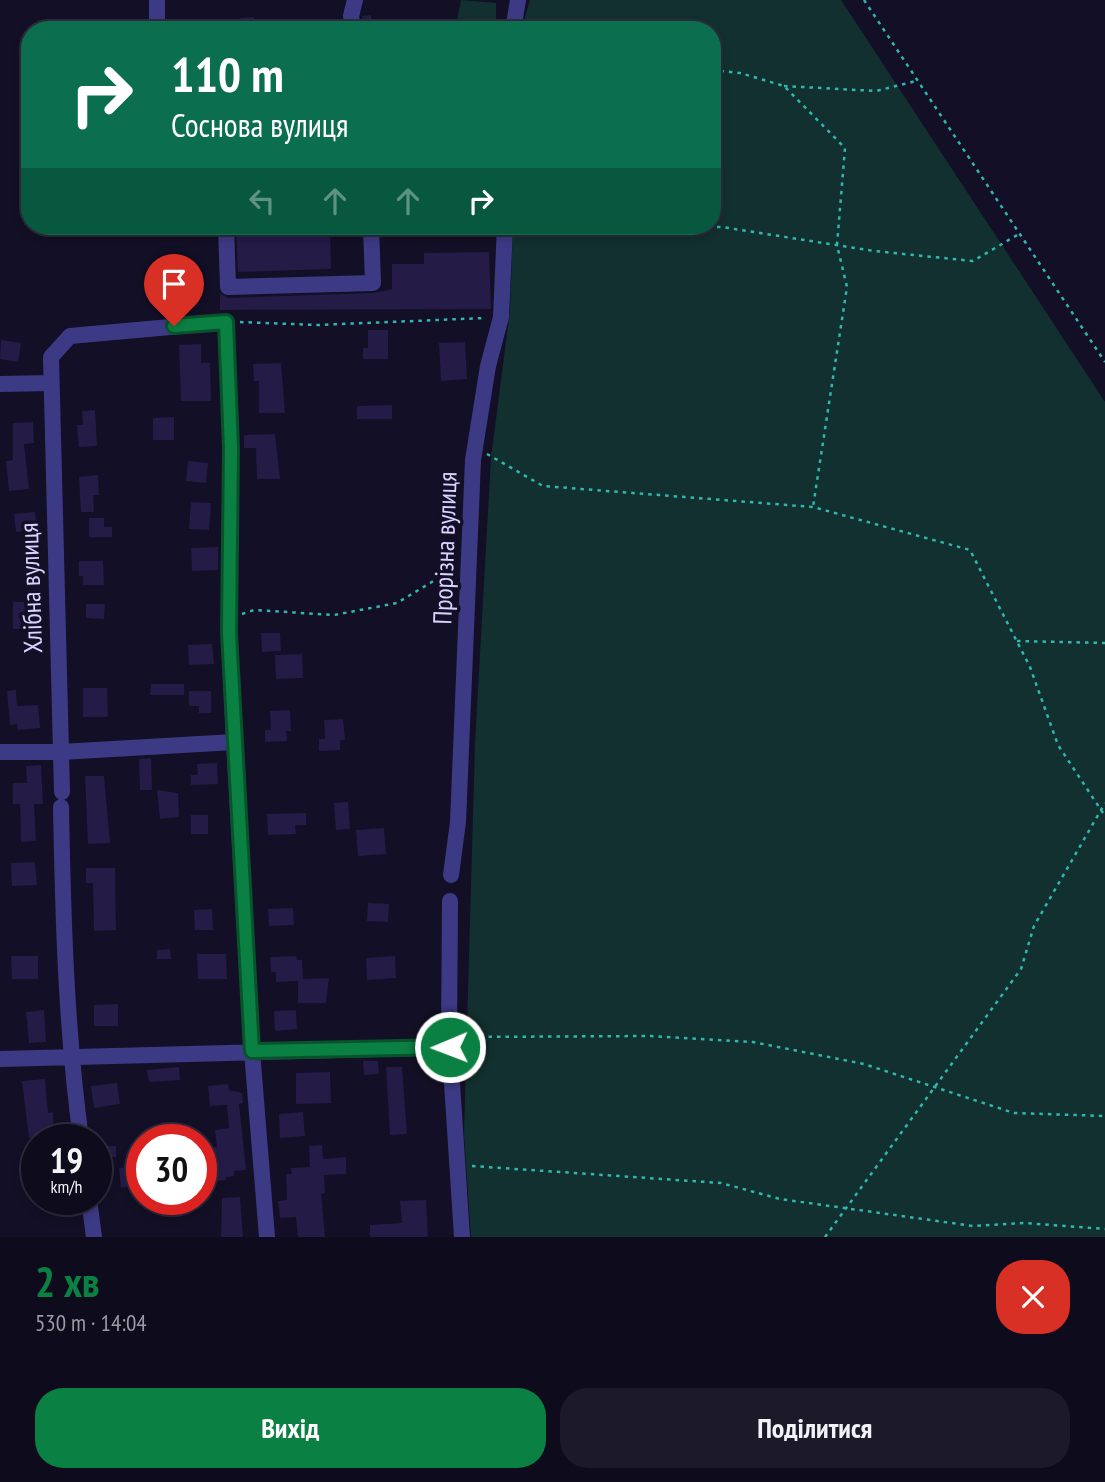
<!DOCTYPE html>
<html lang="uk">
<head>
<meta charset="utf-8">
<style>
	:root { --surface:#0e0b1c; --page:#1c1929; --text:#f1f3f6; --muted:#9b9ba3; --line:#2e2b3b; --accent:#0b8043 }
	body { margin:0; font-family:"PT Sans Narrow",sans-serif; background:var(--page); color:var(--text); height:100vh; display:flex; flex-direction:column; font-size:26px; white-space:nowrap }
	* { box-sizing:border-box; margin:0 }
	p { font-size:23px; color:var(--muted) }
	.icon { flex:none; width:38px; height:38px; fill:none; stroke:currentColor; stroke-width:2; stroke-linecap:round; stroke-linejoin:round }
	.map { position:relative; height:1237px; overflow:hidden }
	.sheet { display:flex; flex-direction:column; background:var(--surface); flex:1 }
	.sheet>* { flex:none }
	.top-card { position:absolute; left:21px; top:21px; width:700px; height:214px; border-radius:28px; box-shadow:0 4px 10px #0003,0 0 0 2px var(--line); background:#0b6e4f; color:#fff; overflow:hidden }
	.speed { position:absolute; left:21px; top:1124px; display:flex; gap:14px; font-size:35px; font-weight:700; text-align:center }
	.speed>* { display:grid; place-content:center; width:91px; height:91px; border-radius:50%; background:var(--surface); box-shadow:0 4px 10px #0003,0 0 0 2px var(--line); line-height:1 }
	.speed small { font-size:18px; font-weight:400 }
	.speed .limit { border:10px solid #d22; background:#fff; color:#111 }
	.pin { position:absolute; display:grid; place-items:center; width:60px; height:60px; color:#fff; margin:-72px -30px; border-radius:50% 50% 50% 0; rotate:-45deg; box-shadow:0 0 7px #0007 }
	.pin .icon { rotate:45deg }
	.me { position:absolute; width:77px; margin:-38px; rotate:269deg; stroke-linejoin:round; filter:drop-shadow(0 0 5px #0008) }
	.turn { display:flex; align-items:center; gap:24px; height:147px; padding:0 35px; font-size:32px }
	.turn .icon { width:91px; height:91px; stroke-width:2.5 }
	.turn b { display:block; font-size:49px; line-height:60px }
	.lanes { display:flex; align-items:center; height:66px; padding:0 35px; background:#0003; justify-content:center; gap:35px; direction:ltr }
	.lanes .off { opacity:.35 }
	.round { display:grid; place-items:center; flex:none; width:74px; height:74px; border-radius:28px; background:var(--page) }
	.overview { display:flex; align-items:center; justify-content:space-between; height:119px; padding:0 35px }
	h1 { font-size:42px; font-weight:600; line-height:52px; color:var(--accent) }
	.action { display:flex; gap:14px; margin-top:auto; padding:14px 35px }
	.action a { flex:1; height:80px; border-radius:28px; background:var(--accent); color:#fff; font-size:28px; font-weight:600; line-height:80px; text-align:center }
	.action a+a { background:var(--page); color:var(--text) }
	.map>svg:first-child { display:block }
	.green { fill:#12302f }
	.building { fill:#241b47 }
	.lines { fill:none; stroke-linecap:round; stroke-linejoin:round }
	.path { stroke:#2fb8b0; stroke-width:2.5; stroke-dasharray:3.5 5; stroke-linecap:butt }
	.minor { stroke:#3d3a85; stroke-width:16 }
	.route-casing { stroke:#07532c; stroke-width:18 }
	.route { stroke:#0b8043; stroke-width:12 }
	.labels { text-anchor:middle; stroke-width:7; stroke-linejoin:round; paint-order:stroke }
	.street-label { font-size:26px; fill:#d9d4ff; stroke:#130f26 }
</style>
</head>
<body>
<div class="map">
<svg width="1105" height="1237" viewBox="0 0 1105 1237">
	<rect width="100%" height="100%" fill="#130f26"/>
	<!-- green -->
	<path class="green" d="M 461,0 L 496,3 L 496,30 L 455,30 Z
		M 530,0 L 841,0 L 1105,402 L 1105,1237 L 471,1237 L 464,1135 L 475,743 L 491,458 L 510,310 L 513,226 L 712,226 L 712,30 L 521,30 Z"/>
	<!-- building -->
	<path class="building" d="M 371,15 L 372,30 L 363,30 L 362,16 Z
		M 254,17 L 255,30 L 241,30 L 240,18 Z
		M 236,226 L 330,226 L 331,269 L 238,272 Z
		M 489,252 L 491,309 L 220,310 L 220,293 L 228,298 L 373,293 L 392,289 L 392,264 L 424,264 L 424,253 Z
		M 368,330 L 388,330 L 388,359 L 363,359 L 363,348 L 368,348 Z
		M 1,340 L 21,343 L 18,362 L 0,359 Z
		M 465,342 L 467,379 L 441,381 L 439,343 Z
		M 201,344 L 201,363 L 210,363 L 211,401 L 181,401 L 179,345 Z
		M 281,363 L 285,413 L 259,413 L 259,381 L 254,381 L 253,364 Z
		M 392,405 L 392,419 L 357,419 L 357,406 Z
		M 95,410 L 97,446 L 79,447 L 77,425 L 83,425 L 82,411 Z
		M 174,417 L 174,440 L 153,440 L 153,418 Z
		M 33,422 L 34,443 L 24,444 L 29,489 L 9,491 L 6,461 L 13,460 L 13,423 Z
		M 275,434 L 280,479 L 257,479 L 256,448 L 244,448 L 244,435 Z
		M 188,461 L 208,463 L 206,483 L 186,481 Z
		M 98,475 L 99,495 L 93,495 L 94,512 L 81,512 L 79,477 Z
		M 191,502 L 211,503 L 209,530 L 189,529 Z
		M 35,512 L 37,530 L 16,532 L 14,514 Z
		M 89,518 L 104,518 L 104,527 L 112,527 L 112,537 L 89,537 Z
		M 218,547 L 218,570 L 192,571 L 191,548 Z
		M 79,561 L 103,561 L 104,585 L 83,585 L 83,576 L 79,576 Z
		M 13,602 L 40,602 L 40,629 L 13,629 Z
		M 86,604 L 105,604 L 104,619 L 86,618 Z
		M 261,633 L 280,633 L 281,651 L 262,652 Z
		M 212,644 L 214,664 L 189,665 L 188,645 Z
		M 302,654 L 303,678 L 276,679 L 275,655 Z
		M 151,684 L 184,684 L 184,695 L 150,695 Z
		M 83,688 L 107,688 L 108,717 L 83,717 Z
		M 16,690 L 17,706 L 38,705 L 40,728 L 18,730 L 17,724 L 10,725 L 7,691 Z
		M 189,691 L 211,691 L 211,713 L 199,713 L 199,706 L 189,706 Z
		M 290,710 L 291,731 L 286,731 L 287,741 L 265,742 L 265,730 L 271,730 L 270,711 Z
		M 343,719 L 345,740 L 340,740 L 340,750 L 319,751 L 319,739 L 325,739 L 324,720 Z
		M 151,758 L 152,790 L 140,790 L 139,759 Z
		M 217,763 L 218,784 L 191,785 L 191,775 L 198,775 L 197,764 Z
		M 41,765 L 43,804 L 34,804 L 36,841 L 21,842 L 20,804 L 13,804 L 13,783 L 27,783 L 26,766 Z
		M 85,776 L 104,776 L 110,843 L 88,844 Z
		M 157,790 L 178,793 L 179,817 L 160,819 Z
		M 348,802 L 350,829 L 336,830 L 334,803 Z
		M 306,813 L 306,825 L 295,825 L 296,834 L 268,835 L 267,814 Z
		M 191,815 L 208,815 L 208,834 L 191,834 Z
		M 384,828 L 386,854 L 358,856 L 356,830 Z
		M 35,862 L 37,885 L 12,886 L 11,863 Z
		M 86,868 L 115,868 L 116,930 L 94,931 L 93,883 L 86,883 Z
		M 368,903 L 389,904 L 388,922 L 367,921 Z
		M 293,908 L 294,925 L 269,926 L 268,909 Z
		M 212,909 L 213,930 L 195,930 L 194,910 Z
		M 170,949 L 171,959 L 157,959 L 157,950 Z
		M 197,954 L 226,954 L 227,979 L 198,979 Z
		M 11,956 L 38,956 L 38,979 L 12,979 Z
		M 296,956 L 297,960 L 302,960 L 303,979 L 329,978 L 326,1003 L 298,1003 L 298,981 L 276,982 L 276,972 L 271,972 L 270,957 Z
		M 395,956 L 396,978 L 367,980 L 366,958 Z
		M 118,1004 L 118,1026 L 94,1026 L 94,1005 Z
		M 44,1010 L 46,1042 L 29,1043 L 26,1012 Z
		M 296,1010 L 297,1029 L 275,1031 L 274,1011 Z
		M 363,1061 L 378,1061 L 379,1074 L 364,1075 Z
		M 179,1067 L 180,1080 L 149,1082 L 147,1070 Z
		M 386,1067 L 402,1067 L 407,1134 L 390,1135 Z
		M 330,1072 L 331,1103 L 296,1104 L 296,1073 Z
		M 45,1079 L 48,1113 L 53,1112 L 54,1136 L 29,1138 L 22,1081 Z
		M 117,1083 L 120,1104 L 94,1108 L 91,1086 Z
		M 228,1084 L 229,1090 L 242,1093 L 243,1103 L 239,1104 L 246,1170 L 234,1171 L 234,1176 L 226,1177 L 226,1180 L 203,1182 L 201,1165 L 206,1165 L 206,1148 L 217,1147 L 215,1130 L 229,1128 L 227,1105 L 210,1106 L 208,1086 Z
		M 303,1112 L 305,1136 L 280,1138 L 279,1114 Z
		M 322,1145 L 323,1159 L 346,1157 L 346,1174 L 324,1175 L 325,1193 L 321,1194 L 325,1237 L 298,1237 L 296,1217 L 280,1218 L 278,1201 L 287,1200 L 286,1174 L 292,1174 L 291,1168 L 310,1167 L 309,1146 Z
		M 96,1146 L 116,1146 L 116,1157 L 96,1157 Z
		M 130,1167 L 132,1186 L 121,1188 L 119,1168 Z
		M 240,1197 L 243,1237 L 221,1237 L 222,1198 Z
		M 426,1200 L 428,1237 L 370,1237 L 370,1225 L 402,1223 L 400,1201 Z"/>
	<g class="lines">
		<!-- path -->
		<path class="path" d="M 864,0 L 1105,362
			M 712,70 L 740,73 L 784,86 L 845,148 L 837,245 L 847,287 L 813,507
			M 784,86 L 876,91 L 916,81
			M 547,226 L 722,227 L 874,251 L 973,261 L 1019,234
			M 240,322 L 317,325 L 485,318
			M 487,454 L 543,486 L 813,507 L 970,550 L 1030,667 L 1058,745 L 1105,816
			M 242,614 L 254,610 L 334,615 L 397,603 L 455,568
			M 1017,641 L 1105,643
			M 463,1037 L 651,1036 L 753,1042 L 864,1064 L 1014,1113 L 1105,1116
			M 472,1166 L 721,1183 L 780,1199 L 973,1226 L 1024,1223 L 1105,1229
			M 825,1237 L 1021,969 L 1034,926 L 1105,803"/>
		<!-- minor -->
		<path class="minor" d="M 157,30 L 157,0
			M 353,30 L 351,16 L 355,0
			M 513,30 L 518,0
			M 226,226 L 228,287 L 373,283 L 371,226
			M 0,384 L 51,383
			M 0,752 L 61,752 L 234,742
			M 62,792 L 51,357 L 70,336 L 226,322 L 231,448 L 229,633 L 234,742 L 252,1051 L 267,1237
			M 61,807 C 63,918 66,1028 81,1139
			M 451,875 L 458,822 L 473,460 L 488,366 L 501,317 L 505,226
			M 450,901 L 449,1037 L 462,1237
			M 0,1059 L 450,1047
			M 89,1199 L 94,1237"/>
	</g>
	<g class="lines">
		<!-- route casing -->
		<g class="route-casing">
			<path id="route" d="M 174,326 L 226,322 L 231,448 L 229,633 L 252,1051 L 450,1047"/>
		</g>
		<!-- route -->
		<use href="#route" class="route"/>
	</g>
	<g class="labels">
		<!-- street labels -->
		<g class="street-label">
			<text transform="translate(445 548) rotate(-88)" y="9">Прорізна вулиця</text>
			<text transform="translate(31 588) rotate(-92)" y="9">Хлібна вулиця</text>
		</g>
	</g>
</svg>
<div class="speed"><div>19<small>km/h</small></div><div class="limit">30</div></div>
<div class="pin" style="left:174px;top:326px;background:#d93025"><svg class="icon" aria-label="arrive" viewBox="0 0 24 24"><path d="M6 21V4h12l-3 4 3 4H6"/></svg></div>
<svg class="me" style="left:450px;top:1047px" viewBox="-20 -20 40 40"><circle r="17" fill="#0b8043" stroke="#fff" stroke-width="3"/><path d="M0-11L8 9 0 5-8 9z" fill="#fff"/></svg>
<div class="top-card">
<div class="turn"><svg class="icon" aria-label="right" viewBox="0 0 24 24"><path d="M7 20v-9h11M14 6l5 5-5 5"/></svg><div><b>110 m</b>Соснова вулиця</div></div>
<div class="lanes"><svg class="icon off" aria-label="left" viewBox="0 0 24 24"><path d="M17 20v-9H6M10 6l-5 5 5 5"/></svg><svg class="icon off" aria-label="ahead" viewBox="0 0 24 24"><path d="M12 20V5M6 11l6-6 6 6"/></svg><svg class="icon off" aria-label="ahead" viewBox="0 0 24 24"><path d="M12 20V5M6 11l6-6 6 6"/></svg><svg class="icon" aria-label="right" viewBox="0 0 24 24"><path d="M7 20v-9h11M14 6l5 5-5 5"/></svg></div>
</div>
</div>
<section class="sheet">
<div class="overview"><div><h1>2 хв</h1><p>530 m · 14:04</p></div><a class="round" style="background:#d93025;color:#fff"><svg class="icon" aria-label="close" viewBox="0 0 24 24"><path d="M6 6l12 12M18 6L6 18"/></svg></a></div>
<div class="action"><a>Вихід</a><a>Поділитися</a></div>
</section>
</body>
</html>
